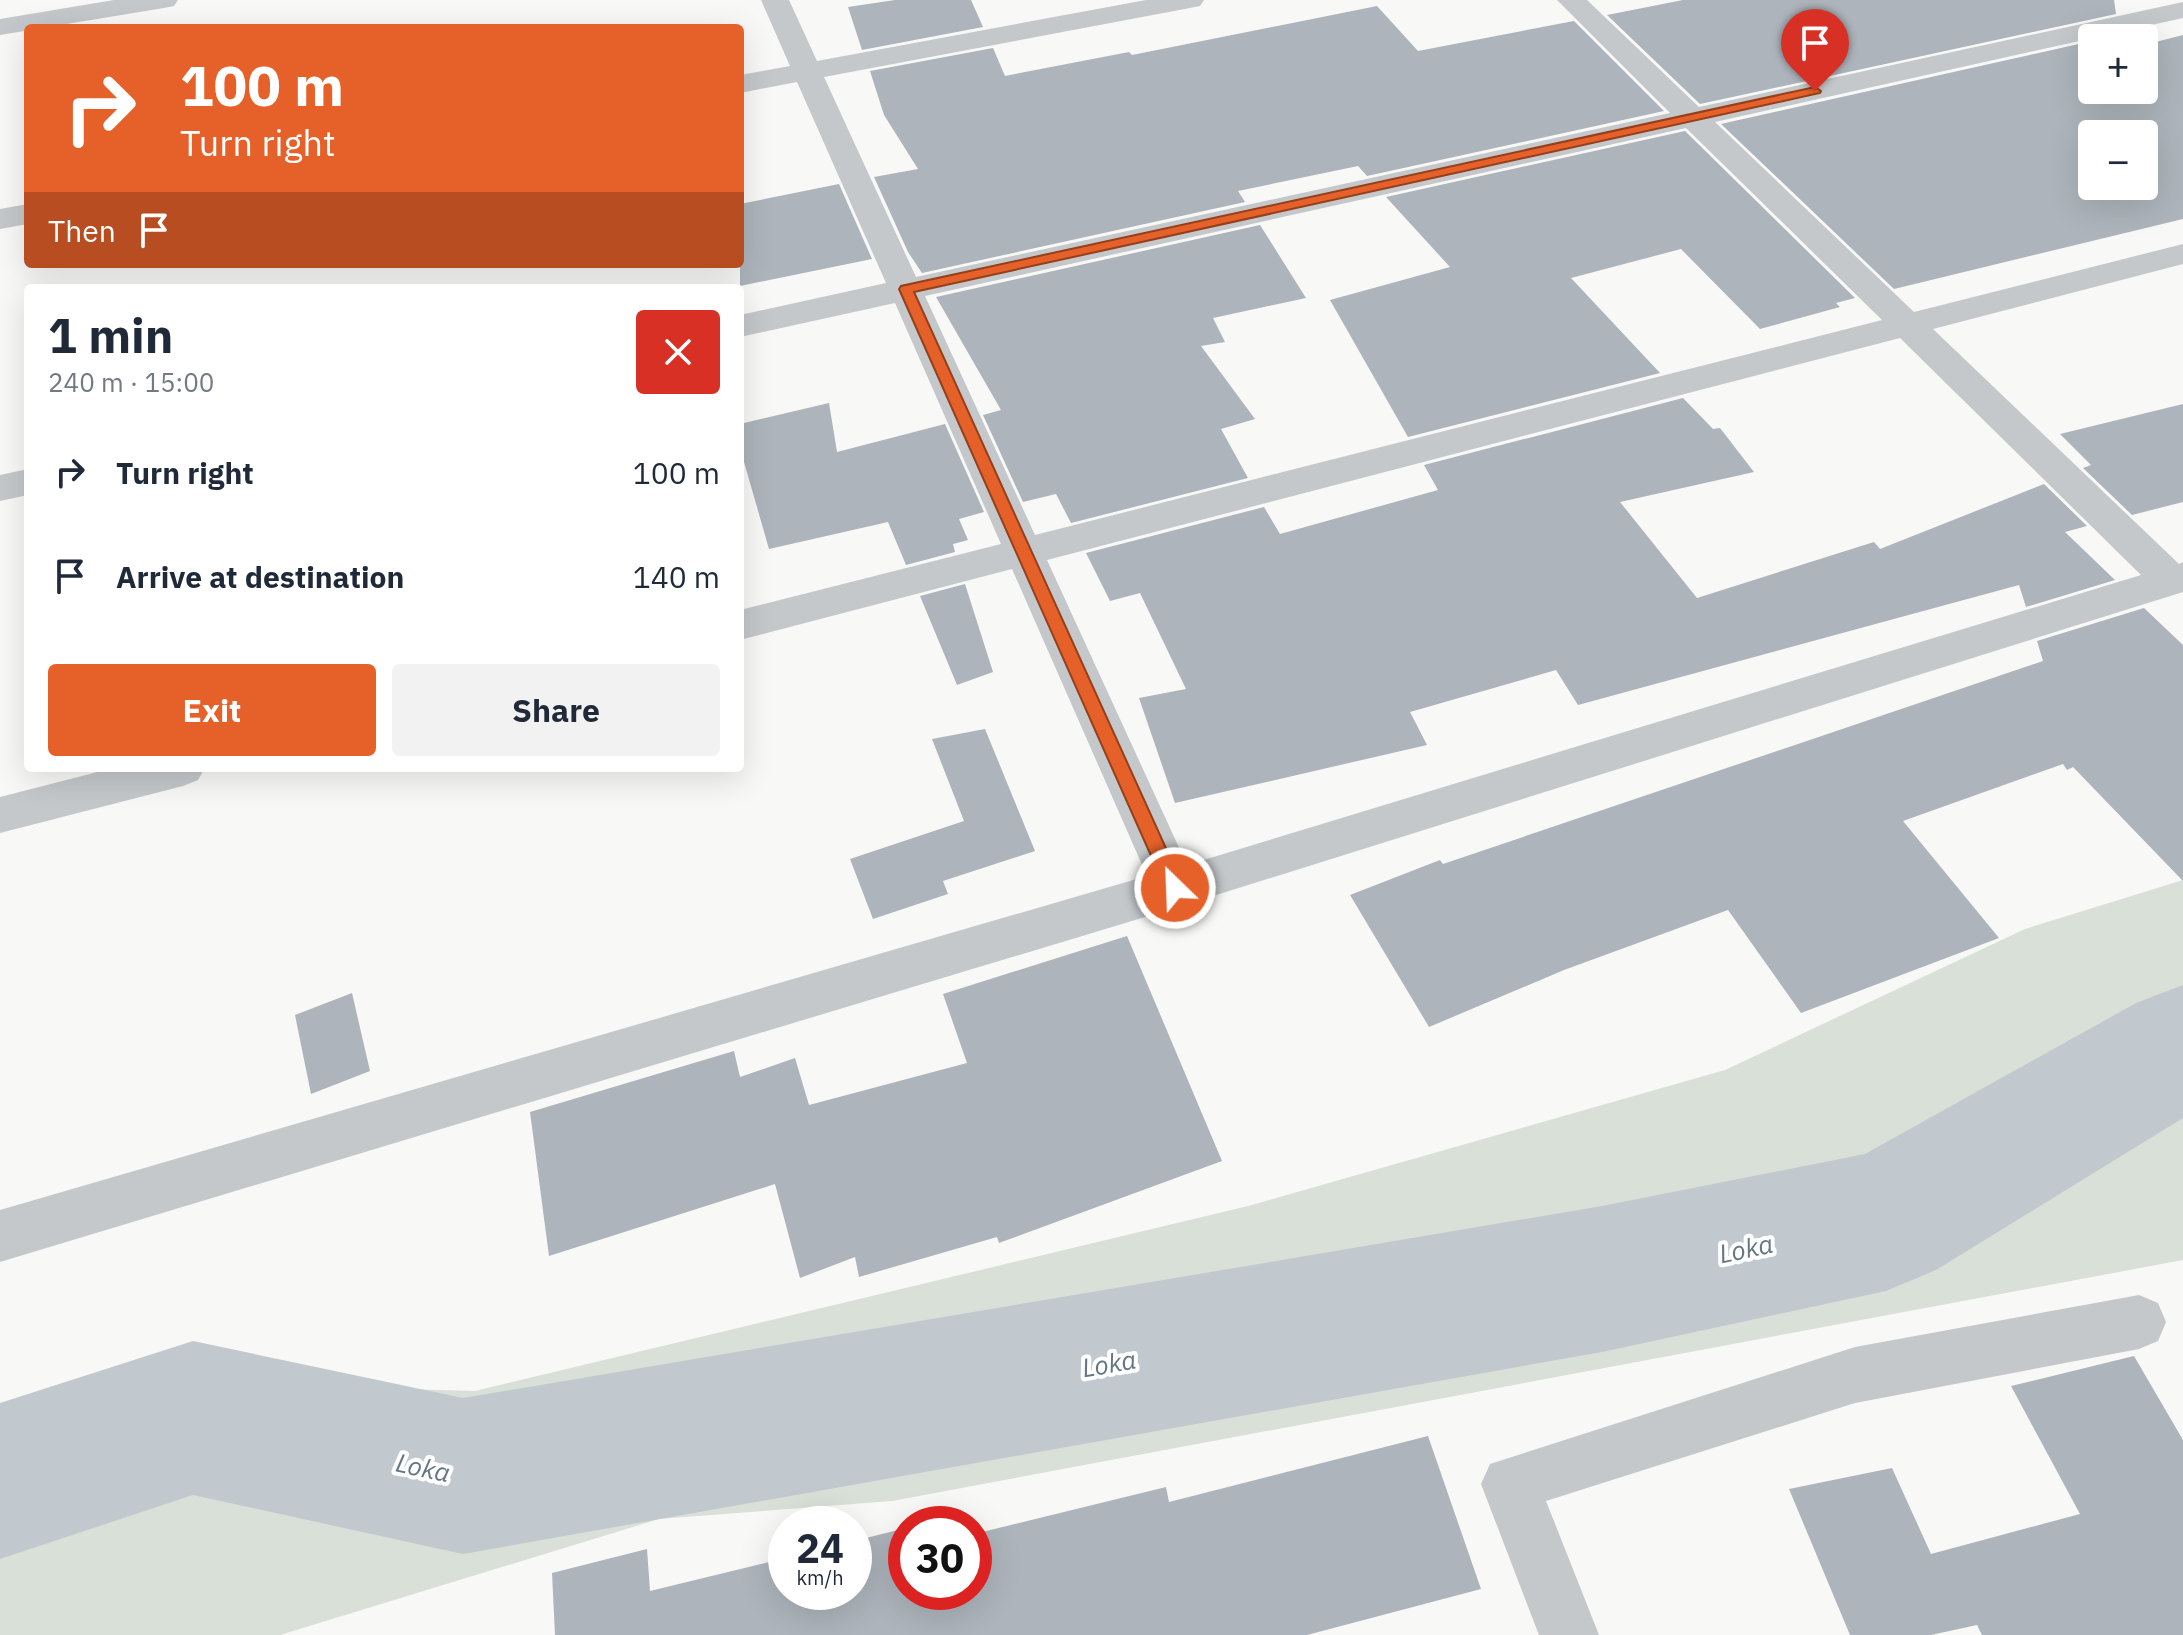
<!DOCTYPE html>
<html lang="en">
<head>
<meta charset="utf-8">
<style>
	:root { --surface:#fff; --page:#f2f2f3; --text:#1f2937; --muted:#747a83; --accent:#e56129 }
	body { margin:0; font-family:"IBM Plex Sans",sans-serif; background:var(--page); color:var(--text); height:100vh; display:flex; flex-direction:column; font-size:30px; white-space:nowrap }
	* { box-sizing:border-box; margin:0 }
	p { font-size:26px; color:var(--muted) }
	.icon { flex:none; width:44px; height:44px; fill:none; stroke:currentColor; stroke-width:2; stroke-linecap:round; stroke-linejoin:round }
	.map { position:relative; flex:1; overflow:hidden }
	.details { position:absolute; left:24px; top:284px; width:720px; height:488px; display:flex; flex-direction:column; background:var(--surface); border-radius:8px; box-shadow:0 8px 32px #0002 }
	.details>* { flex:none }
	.top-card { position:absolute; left:24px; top:24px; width:720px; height:244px; border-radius:8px; box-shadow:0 8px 32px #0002; background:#e56129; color:#fff; overflow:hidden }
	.fabs { position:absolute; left:2078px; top:24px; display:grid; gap:16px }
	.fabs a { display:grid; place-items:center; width:80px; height:80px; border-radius:8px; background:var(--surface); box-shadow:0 8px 32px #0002; font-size:40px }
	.speed { position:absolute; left:768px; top:1506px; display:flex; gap:16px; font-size:40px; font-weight:700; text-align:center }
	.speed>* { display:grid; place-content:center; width:104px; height:104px; border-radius:50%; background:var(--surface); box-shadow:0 8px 32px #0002; line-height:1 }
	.speed small { font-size:20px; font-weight:400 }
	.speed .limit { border:12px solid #d22; background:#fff; color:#111 }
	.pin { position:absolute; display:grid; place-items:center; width:68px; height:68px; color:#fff; margin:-82px -34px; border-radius:50% 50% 50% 0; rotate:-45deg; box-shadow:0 0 8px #0007 }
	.pin .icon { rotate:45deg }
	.me { position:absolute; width:88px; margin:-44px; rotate:336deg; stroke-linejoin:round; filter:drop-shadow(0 0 6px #0008) }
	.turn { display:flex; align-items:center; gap:28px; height:168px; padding:0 24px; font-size:36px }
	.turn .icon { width:104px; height:104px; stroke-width:2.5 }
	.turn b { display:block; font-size:56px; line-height:68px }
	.then { display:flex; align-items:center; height:76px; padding:0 24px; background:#0003; gap:16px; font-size:30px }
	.round { display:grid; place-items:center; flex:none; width:84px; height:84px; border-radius:8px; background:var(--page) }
	.overview { display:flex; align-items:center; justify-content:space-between; height:136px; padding:0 24px }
	h1 { font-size:48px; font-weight:800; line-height:60px }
	.cta { display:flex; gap:16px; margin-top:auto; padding:16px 24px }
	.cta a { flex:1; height:92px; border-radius:8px; background:var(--accent); color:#fff; font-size:32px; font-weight:800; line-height:92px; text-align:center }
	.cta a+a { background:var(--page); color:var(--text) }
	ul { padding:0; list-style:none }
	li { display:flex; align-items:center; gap:24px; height:104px; padding:0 24px }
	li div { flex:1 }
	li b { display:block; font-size:30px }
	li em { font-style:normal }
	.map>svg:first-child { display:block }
	.green { fill:#d9e0d7 }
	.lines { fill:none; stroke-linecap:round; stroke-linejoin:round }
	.river { fill:#c1c9cf; fill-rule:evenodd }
	.building { fill:#adb4bb; fill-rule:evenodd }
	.minor { fill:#c4c8cb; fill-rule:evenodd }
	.route { fill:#e56129; stroke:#953f1b; stroke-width:2 }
	.labels { text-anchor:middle; stroke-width:8; stroke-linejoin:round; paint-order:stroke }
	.near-water-label { font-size:26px; font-style:italic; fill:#637783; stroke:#fff }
</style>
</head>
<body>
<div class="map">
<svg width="2183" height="1635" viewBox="0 0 2183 1635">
	<rect width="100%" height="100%" fill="#f8f8f6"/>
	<!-- green -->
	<path class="green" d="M 2183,880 L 2183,1260 L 892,1501 L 659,1519 L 280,1635 L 0,1635 L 0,1457 L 224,1384 L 475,1391 L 1248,1206 L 1725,1070 L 2025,929 Z"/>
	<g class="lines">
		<!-- river -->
		<path class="river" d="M 2183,985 L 2183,1118 L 1936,1270 L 1886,1291 L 1602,1352 L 463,1554 L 193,1495 L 0,1559 L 0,1403 L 193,1341 L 463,1398 L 1602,1206 L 1865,1154 L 2136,1003 Z"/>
	</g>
	<!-- building -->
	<path class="building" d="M 895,0 L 971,0 L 983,27 L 862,50 L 848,7 Z
		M 1683,0 L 2114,0 L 2116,14 L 1700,104 L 1607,15 Z
		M 1377,6 L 1418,51 L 1574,21 L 1664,111 L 1367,176 L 1358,166 L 1238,191 L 1245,202 L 922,273 L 908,252 L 874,177 L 918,169 L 884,115 L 870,71 L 993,48 L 1005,76 L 1129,52 L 1132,55 Z
		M 2183,35 L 2183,219 L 1894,289 L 1721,124 L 2092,41 L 2092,90 L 2144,90 L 2144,45 ZM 2092,134 L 2144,134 L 2144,186 L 2092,186 Z
		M 1685,131 L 1855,298 L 1836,303 L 1840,307 L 1760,329 L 1681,249 L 1571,278 L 1660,373 L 1408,437 L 1330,300 L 1450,267 L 1386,197 Z
		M 839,184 L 872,259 L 740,286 L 740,204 Z
		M 1260,225 L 1306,298 L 1213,318 L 1225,342 L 1201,346 L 1255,419 L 1221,429 L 1248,478 L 1071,523 L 1056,494 L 1023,502 L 983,415 L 1001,410 L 936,297 Z
		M 1683,398 L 1713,429 L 1720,428 L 1754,472 L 1620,502 L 1697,598 L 1874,542 L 1880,549 L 2044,484 L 2087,526 L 2065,532 L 2115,580 L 2026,607 L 2019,585 L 1578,705 L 1556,670 L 1410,712 L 1427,745 L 1175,803 L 1139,698 L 1186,689 L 1140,593 L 1110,601 L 1086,553 L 1264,507 L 1280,534 L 1438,490 L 1424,465 Z
		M 829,403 L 837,452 L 945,424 L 984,512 L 959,519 L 968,540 L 953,544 L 955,552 L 906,565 L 888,522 L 769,549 L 740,448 L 740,424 Z
		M 2183,404 L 2183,502 L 2132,515 L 2083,468 L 2091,465 L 2060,434 Z
		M 965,584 L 993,672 L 957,685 L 920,596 Z
		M 2144,608 L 2183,645 L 2183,881 L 2073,767 L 2067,770 L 2063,764 L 1903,821 L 1999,938 L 1801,1013 L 1728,910 L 1564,970 L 1429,1027 L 1350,895 L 1440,860 L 1443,864 L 2043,661 L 2037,641 Z
		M 985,729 L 1035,851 L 943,881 L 948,894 L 873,919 L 850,859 L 964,821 L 932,739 Z
		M 1127,936 L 1222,1161 L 999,1243 L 997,1237 L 859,1277 L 855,1257 L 800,1278 L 775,1184 L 549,1256 L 530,1112 L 734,1051 L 740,1077 L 795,1058 L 809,1105 L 967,1063 L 943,994 Z
		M 352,993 L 370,1071 L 311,1094 L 295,1015 Z
		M 2134,1356 L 2183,1440 L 2183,1635 L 1982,1635 L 1977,1625 L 1931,1635 L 1850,1635 L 1789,1489 L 1892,1468 L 1931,1554 L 2080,1514 L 2011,1386 Z
		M 1428,1436 L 1481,1589 L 1307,1635 L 555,1635 L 552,1573 L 647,1549 L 650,1591 L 786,1558 L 786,1592 L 854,1592 L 854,1541 L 906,1528 L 906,1592 L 974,1592 L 974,1534 L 1166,1487 L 1169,1502 Z"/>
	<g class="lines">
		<!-- minor -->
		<path class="minor" d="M 114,0 L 178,0 L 174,6 L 164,8 L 0,35 L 0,19 Z
			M 761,0 L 789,0 L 817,61 L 1146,0 L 1204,0 L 1200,6 L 1190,8 L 824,77 L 916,277 L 1670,113 L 1557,0 L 1587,0 L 1699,107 L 2183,2 L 2183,18 L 1715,122 L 1914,312 L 2183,244 L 2183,264 L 1933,329 L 2179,564 L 2183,562 L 2183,592 L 1175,908 L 0,1262 L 0,1210 L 1147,876 L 1012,569 L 740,640 L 740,610 L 1001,544 L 895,303 L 740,337 L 740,315 L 886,283 L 797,82 L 740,93 L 740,75 L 790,66 ZM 1686,128 L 1882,320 L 1035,535 L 925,296 ZM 1900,338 L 2141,575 L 1187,865 L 1047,560 Z
			M 28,204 L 28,224 L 0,229 L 0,209 Z
			M 28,469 L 28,495 L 0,501 L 0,475 Z
			M 113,768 L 205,768 L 198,780 L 183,786 L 0,833 L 0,797 Z
			M 2139,1295 L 2158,1303 L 2166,1322 L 2158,1341 L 2139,1349 L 1855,1403 L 1546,1501 L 1599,1635 L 1539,1635 L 1481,1484 L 1490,1464 L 1855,1347 Z"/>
	</g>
	<!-- route -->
	<path class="route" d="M 1815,87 L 1821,91 L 1820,93 L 914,292 L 1184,888 L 1175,896 L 1168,894 L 899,289 L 901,286 Z"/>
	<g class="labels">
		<!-- near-water labels -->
		<g class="near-water-label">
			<text transform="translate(1746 1249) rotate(-12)" y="9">Loka</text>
			<text transform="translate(1109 1364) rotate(-10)" y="9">Loka</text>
			<text transform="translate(423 1468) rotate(12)" y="9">Loka</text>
		</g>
	</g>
</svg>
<div class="fabs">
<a>+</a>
<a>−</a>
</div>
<div class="speed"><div>24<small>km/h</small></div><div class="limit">30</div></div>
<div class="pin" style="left:1815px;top:91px;background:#d93025"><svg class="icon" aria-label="arrive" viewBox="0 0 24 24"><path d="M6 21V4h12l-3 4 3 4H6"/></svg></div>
<svg class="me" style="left:1175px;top:888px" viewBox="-20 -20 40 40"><circle r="17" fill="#e56129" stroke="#fff" stroke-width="3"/><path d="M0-11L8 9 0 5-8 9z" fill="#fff"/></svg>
<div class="top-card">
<div class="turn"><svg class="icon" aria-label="right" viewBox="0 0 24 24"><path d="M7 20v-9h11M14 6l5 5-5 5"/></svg><div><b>100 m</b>Turn right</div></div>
<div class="then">Then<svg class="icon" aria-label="arrive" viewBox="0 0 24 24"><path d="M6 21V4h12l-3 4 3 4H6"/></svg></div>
</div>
<section class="details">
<div class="overview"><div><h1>1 min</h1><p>240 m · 15:00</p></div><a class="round" style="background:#d93025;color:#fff"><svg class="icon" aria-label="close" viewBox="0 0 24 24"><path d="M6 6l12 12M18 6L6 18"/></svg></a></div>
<ul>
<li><svg class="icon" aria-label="right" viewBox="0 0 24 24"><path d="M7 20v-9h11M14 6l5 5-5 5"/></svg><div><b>Turn right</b></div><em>100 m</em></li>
<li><svg class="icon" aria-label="arrive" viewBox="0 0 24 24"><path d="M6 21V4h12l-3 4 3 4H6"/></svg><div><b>Arrive at destination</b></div><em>140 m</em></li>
</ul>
<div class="cta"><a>Exit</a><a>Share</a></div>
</section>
</div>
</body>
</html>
